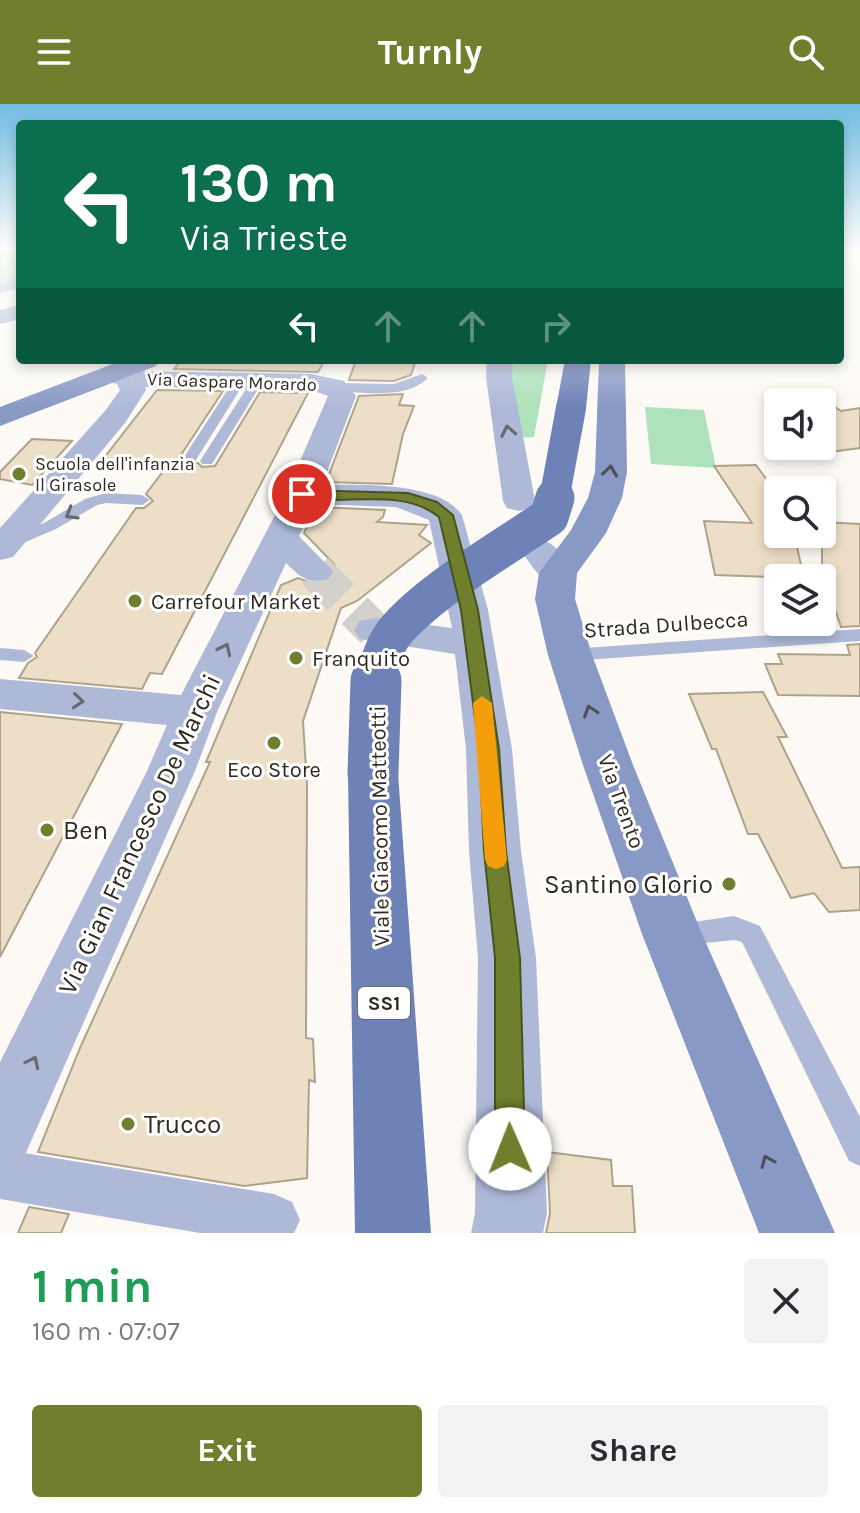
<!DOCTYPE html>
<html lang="en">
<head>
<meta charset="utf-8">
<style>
	:root { --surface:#fff; --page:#f2f2f3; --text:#2b2b33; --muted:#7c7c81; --accent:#6f7f2e }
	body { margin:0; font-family:Karla,sans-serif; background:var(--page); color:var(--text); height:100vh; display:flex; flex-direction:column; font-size:30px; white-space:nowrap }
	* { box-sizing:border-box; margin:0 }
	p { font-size:26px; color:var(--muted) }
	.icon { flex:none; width:44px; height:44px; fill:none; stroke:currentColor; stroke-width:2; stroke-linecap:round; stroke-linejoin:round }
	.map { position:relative; height:1129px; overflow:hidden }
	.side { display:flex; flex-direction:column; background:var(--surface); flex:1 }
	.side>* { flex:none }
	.hud { position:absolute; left:16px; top:16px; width:828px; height:244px; border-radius:8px; box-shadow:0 4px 12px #0003; background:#0b6e4f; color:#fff; overflow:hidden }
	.tools { position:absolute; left:764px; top:284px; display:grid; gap:16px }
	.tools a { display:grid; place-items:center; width:72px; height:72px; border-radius:8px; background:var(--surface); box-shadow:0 4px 12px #0003; font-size:40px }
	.pin { position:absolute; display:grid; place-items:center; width:68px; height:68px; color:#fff; margin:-34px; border:4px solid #fff; border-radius:50%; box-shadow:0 2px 8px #0007 }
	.me { position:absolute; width:88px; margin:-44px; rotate:359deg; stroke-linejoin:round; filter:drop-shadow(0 0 6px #0008) }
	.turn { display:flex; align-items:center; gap:28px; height:168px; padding:0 32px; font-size:36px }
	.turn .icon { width:104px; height:104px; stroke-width:2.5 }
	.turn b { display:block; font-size:56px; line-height:68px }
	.lanes { display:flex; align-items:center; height:76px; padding:0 32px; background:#0003; justify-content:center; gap:40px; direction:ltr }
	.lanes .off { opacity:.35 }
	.round { display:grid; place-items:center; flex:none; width:84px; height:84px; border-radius:8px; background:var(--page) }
	.headline { display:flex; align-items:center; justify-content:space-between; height:136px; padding:0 32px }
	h1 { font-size:48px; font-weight:700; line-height:60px; color:#1e9e55 }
	.action { display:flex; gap:16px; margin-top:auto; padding:16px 32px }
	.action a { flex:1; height:92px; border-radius:8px; background:var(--accent); color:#fff; font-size:32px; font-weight:700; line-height:92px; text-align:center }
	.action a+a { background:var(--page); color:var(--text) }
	header { display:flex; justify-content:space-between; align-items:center; height:104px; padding:0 32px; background:var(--accent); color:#fff; font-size:36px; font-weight:700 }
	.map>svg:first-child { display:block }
	.green { fill:#ade2bb }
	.building { fill:#ecdec7; stroke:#afa28c; stroke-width:2 }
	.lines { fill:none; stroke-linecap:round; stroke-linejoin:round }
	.minor-tunnel { stroke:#d4d0cb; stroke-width:37; stroke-dasharray:37 19; stroke-linecap:butt }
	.service { fill:#aeb9d8; fill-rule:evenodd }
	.pedestrian { fill:#aeb9d8; fill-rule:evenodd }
	.minor { fill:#aeb9d8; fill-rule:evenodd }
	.secondary { fill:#8999c5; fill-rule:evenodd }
	.primary { fill:#6e82b8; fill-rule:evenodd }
	.primary-bridge-far2 { stroke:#6e82b8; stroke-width:30 }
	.primary-bridge-far1 { stroke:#6e82b8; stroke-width:39 }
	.primary-bridge { stroke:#6e82b8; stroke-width:51 }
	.oneway { stroke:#686a73 }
	.oneway2 { stroke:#4e515a }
	.route { fill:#6f7f2e; stroke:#48531e; stroke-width:2 }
	.slow { fill:#f59e0b }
	.poi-dot { fill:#6f7f2e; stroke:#fff; stroke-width:3 }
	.labels { text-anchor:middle; stroke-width:6; stroke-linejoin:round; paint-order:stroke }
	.far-street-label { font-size:18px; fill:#2f2a21; stroke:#fff }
	.far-poi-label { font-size:18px; fill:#2f2a21; stroke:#fff; text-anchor:start }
	.shield { fill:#fff; stroke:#6d6a64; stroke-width:2 }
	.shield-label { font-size:20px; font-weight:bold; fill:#2f2a21 }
	.poi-label { font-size:22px; fill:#2f2a21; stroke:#fff; text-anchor:start }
	.street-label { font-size:22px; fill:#2f2a21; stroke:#fff }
	.near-poi-label { font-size:26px; fill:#2f2a21; stroke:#fff; text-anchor:start }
	.near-street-label { font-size:26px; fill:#2f2a21; stroke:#fff }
</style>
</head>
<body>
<header><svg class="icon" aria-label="menu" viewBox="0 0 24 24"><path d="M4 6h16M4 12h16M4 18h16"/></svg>Turnly<svg class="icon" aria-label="search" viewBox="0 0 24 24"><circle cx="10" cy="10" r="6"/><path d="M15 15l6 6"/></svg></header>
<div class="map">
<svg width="860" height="1129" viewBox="0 0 860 1129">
	<rect width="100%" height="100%" fill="#fdfaf5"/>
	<!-- green -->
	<path class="green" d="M 0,146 L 20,146 L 20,182 L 0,187 Z
		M 508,256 L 548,256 L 534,333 L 518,334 Z
		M 645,303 L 704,306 L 716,364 L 651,360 Z"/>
	<!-- building -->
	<path class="building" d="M 181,256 L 325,256 L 318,268 L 174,265 Z
		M 356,256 L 416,256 L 411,271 L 394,277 L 349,276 Z
		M 157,286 L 223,287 L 179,354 L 184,362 L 198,359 L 202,363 L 215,362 L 260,288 L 308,289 L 162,570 L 150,569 L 142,585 L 19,574 L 28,559 L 37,553 L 35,549 L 136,404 L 144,404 L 153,397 L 146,390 L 167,362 L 100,359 Z
		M 403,290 L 399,301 L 414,302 L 403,330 L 392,380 L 326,378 L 359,292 Z
		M 822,294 L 841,307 L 860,304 L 860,344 L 822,349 Z
		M 32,335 L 72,337 L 32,381 L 0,375 L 0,368 Z
		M 756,361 L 778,391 L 778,430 L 794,430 L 804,474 L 715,471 L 704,417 L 752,419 L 714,362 Z
		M 316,403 L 385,406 L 383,413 L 377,418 L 427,421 L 419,431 L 431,439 L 357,497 L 341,504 L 303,617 L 307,681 L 306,934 L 313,935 L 315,978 L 309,976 L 307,1074 L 244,1082 L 38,1048 L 80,944 L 210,658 L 206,658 L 281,481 L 298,474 L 315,480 L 329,478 L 336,469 L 331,461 L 334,460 L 304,429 Z
		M 822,418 L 860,420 L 860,522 L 841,523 L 822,467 Z
		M 860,540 L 860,592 L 778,591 L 765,560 L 782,560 L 778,550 L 850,551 L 847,541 Z
		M 763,588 L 787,633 L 778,633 L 842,764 L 860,763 L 860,806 L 829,808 L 814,789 L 791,794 L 758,730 L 748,730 L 716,645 L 712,645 L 689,590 Z
		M 0,608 L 122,620 L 0,853 Z
		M 547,1048 L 611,1056 L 613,1082 L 632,1082 L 635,1129 L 546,1129 L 550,1109 Z
		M 29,1103 L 69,1110 L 61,1129 L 18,1129 Z"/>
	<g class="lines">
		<!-- minor-tunnel -->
		<path class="minor-tunnel" d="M 315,467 L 374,526"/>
		<!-- service -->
		<path class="service" d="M 422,270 L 428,274 C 406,296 363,288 335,287 L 329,283 L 335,279 L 394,280 Z
			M 236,273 L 246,276 L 194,359 L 184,359 L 182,356 Z
			M 253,274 L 263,277 L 212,360 L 202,360 L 200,357 Z
			M 106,389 L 142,391 L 150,396 L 142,401 L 106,399 L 97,401 L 56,425 L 14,443 L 8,444 L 0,440 L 2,435 L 44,419 L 85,395 Z
			M 860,525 L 860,537 L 570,557 L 560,551 L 570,545 Z
			M 0,544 L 24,546 L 34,552 L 24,558 L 0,556 Z
			M 734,812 L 760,822 L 860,1013 L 860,1062 L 849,1057 L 742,838 L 734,836 L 676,842 L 667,838 L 663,830 L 667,822 Z"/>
		<!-- pedestrian -->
		<path class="pedestrian" d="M 20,174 L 20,184 L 0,189 L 0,179 Z
			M 0,1045 L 274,1090 L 292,1098 L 300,1116 L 294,1129 L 200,1129 L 0,1095 Z"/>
		<!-- minor -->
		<path class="minor" d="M 20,201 L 20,215 L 0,220 L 0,206 Z
			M 487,256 L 513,256 L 512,273 L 535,397 L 531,404 L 519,407 L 507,404 L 503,397 L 486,273 Z
			M 115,262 L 131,267 L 311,270 L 344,277 L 356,292 L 322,381 C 359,381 438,377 462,411 L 488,506 L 512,645 L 521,747 L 536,854 L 547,1109 L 543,1129 L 471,1129 L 475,1109 L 478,854 L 469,747 L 466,645 L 455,550 L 360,535 L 354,526 L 360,517 L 374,514 L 452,524 L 429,416 L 396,403 L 314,400 L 299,432 L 333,467 L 328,475 C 308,480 300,473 286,459 L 217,608 L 195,667 L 24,1053 L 0,1063 L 0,958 L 147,667 L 167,621 L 0,605 L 0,575 L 181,591 L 286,390 L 328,292 L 311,286 L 145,283 L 146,286 L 125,319 L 13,453 L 0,456 L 0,424 L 105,307 L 120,286 L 117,280 L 106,276 L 102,270 L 106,264 Z
			M 538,434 C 556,439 566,454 576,469 L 571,477 C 542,484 535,466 520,445 L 525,437 Z"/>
		<!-- secondary -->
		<path class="secondary" d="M 123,256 L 160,256 L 156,262 L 0,322 L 0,303 Z
			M 599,256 L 625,256 L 627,368 L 622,394 L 606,429 L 577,469 L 575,495 L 592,551 L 633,661 L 702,830 L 835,1129 L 759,1129 L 642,830 L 583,661 L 548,551 L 535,495 L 539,469 L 571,426 L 588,394 L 595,368 Z"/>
		<!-- primary -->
		<path class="primary" d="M 565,256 L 591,256 L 586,304 L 581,310 L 571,313 L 561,310 L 556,304 Z
			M 373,650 L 391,656 L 398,669 L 431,1129 L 355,1129 L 348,669 L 355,656 Z"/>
		<!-- primary-bridge-far2 -->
		<path class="primary-bridge-far2" d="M 554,396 L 571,304"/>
		<!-- primary-bridge-far1 -->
		<path class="primary-bridge-far1" d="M 376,579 C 376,562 387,535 399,523 C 437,482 502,445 549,413 L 555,394"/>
		<!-- primary-bridge -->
		<path class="primary-bridge" d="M 373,669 L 376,577"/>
	</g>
	<!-- one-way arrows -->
	<defs><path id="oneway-chevron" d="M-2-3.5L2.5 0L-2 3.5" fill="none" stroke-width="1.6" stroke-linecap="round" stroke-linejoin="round" transform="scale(2)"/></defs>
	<g class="oneway">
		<use href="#oneway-chevron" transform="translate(508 327) rotate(-101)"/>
		<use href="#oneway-chevron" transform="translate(71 410) rotate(149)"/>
		<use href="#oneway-chevron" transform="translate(225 545) rotate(-64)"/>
		<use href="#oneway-chevron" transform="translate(78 597) rotate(5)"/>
		<use href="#oneway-chevron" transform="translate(33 958) rotate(-65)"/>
	</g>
	<g class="oneway2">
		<use href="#oneway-chevron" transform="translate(610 367) rotate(-83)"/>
		<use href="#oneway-chevron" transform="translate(590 607) rotate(-109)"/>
		<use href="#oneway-chevron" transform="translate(767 1057) rotate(-113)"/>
	</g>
	<!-- sky -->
	<linearGradient id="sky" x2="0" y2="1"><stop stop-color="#70bce1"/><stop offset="0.48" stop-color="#fefdfa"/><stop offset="1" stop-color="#fefdfa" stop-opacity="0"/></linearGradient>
	<rect width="860" height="304" fill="url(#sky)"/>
	<!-- route -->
	<path class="route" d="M 302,386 L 408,389 L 437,398 L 453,411 L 478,506 L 499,645 L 506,747 L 520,854 L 525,1045 L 521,1056 L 510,1060 L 500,1056 L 495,1045 L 495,854 L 484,747 L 479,645 L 461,506 L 439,413 C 401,382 342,403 297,393 L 295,390 Z"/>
	<!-- slow -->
	<path class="slow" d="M 482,592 L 492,599 L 507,756 L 504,762 L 496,765 L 488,762 L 485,756 L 473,599 Z"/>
	<!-- markers -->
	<g class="poi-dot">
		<circle cx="19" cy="370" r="8"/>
		<circle cx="135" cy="497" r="8"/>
		<circle cx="296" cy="554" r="8"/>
		<circle cx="274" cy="639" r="8"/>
		<circle cx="47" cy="726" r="8"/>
		<circle cx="729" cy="780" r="8"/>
		<circle cx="128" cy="1020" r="8"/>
	</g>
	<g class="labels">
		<!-- far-street labels -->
		<g class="far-street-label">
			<text transform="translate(232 278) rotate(2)" y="6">Via Gaspare Morardo</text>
		</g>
		<!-- far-poi labels -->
		<g class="far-poi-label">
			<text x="35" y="366">Scuola dell'infanzia<tspan x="35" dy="21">Il Girasole</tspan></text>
		</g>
		<!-- shield labels -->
		<rect class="shield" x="358" y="883" width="52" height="32" rx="6"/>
		<g class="shield-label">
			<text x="384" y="906">SS1</text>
		</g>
		<!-- poi labels -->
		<g class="poi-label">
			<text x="151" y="505">Carrefour Market</text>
			<text x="312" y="562">Franquito</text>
			<text x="274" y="673" text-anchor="middle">Eco Store</text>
		</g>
		<!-- street labels -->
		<g class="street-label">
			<text transform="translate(666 520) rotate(-4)" y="8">Strada Dulbecca</text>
			<text transform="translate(622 697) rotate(70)" y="8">Via Trento</text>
			<text transform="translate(379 722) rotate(-91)" y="8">Viale Giacomo Matteotti</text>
		</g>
		<!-- near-poi labels -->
		<g class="near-poi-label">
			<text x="63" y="735">Ben</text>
			<text x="713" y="789" text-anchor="end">Santino Glorio</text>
			<text x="144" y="1029">Trucco</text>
		</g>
		<!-- near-street labels -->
		<g class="near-street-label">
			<text transform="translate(139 730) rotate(-65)" y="9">Via Gian Francesco De Marchi</text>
		</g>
	</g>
</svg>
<div class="tools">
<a><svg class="icon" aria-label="sound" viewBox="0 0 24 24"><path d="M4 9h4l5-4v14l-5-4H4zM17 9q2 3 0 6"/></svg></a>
<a><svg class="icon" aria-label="search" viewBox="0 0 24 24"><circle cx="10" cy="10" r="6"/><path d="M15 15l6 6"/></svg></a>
<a><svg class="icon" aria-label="layers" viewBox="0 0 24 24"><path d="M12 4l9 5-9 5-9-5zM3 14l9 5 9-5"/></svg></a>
</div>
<div class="pin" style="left:302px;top:390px;background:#d93025"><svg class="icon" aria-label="arrive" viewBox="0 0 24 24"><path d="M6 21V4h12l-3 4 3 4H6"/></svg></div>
<svg class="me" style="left:510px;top:1045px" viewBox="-20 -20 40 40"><circle r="19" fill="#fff"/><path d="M0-13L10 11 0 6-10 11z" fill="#6f7f2e"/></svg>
<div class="hud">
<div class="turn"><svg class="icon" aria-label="left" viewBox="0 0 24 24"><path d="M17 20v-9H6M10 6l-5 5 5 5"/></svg><div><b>130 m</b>Via Trieste</div></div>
<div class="lanes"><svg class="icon" aria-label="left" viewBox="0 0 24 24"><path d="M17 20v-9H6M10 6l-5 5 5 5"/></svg><svg class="icon off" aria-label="ahead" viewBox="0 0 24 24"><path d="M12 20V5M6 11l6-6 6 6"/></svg><svg class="icon off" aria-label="ahead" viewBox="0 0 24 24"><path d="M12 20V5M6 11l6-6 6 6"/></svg><svg class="icon off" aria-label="right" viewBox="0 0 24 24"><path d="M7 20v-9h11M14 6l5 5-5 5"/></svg></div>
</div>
</div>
<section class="side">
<div class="headline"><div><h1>1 min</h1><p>160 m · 07:07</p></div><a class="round"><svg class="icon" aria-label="close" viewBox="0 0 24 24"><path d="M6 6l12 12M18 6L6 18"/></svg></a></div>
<div class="action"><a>Exit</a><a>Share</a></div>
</section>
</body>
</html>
